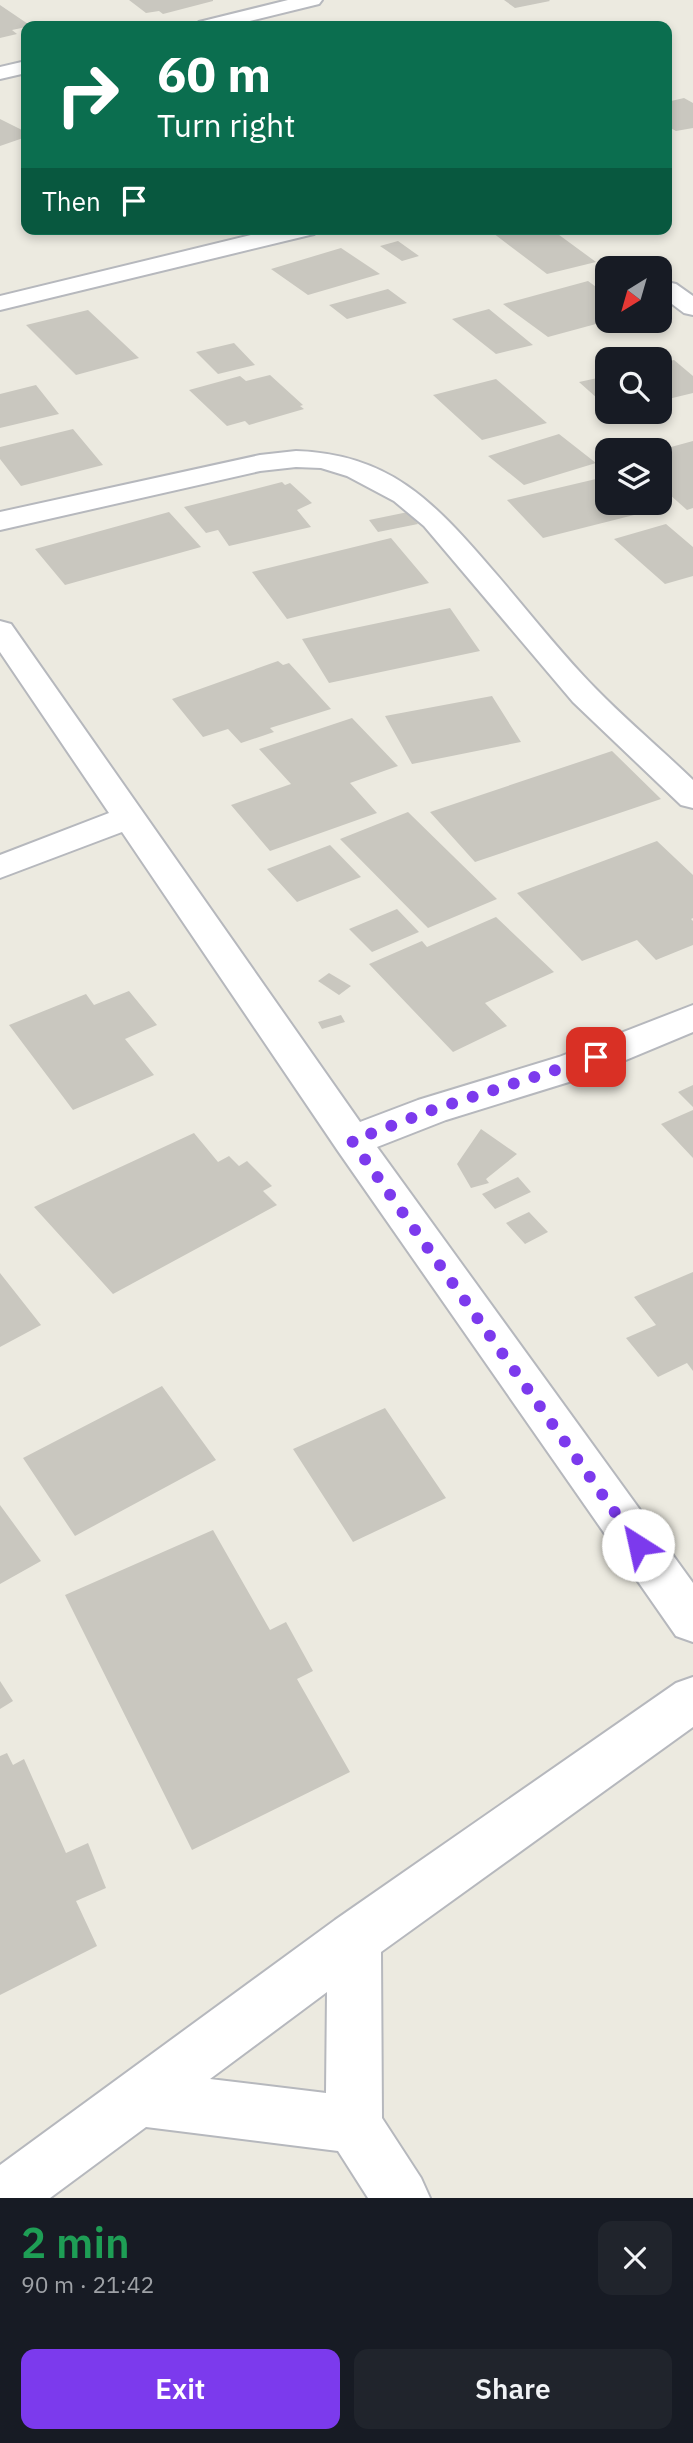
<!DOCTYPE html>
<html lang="en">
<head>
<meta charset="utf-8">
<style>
	:root { --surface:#171b24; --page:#20242c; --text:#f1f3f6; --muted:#9ea1a6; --accent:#7c3aed }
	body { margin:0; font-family:"IBM Plex Sans",sans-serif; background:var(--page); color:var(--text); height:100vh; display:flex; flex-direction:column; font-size:26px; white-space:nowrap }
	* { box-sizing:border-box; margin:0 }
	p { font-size:23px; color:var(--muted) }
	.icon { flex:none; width:38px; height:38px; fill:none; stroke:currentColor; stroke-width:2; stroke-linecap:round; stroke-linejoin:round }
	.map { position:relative; height:2198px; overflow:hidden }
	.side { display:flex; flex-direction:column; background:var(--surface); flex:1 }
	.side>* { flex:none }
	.guide { position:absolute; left:21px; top:21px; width:651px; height:214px; border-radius:14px; box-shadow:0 4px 10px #0003; background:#0b6e4f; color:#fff; overflow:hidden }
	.needle { width:46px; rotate:217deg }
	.buttons { position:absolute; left:595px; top:256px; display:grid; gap:14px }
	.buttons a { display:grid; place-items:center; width:77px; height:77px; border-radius:14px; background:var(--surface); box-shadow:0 4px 10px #0003; font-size:35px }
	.pin { position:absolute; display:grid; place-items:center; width:60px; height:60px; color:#fff; margin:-30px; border-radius:14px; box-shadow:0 4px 10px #0006 }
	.me { position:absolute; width:77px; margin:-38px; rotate:325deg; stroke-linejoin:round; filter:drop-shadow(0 0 5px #0008) }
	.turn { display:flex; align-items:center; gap:24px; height:147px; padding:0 21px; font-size:32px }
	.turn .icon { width:91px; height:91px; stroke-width:2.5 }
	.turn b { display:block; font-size:49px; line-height:60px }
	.then { display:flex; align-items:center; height:66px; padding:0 21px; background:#0003; gap:14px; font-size:26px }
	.round { display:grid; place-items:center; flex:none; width:74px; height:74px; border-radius:14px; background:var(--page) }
	.headline { display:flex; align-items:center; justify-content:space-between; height:119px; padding:0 21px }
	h1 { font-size:42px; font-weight:600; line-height:52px; color:#1e9e55 }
	.cta { display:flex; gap:14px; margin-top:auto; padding:14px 21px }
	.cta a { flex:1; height:80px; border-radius:14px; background:var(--accent); color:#fff; font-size:28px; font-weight:600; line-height:80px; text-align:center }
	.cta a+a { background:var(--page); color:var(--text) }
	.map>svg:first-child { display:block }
	.building { fill:#c9c7bf }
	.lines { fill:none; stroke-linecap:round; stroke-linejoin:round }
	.street-casing { stroke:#b6b8bd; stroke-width:4 }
	.street { fill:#fff; fill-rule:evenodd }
	.route { stroke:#7c3aed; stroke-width:12; stroke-dasharray:0 21.6 }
</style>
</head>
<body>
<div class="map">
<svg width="693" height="2198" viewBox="0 0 693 2198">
	<rect width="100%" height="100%" fill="#eceae0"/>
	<!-- building -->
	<path class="building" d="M 129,0 L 213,0 L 213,1 L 163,14 L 159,11 L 146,13 Z
		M 504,0 L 549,0 L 550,1 L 515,8 Z
		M 0,5 L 31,26 L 12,30 L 17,34 L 0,38 Z
		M 684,98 L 693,103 L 693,128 L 676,131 L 667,126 L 667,102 Z
		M 0,119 L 26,132 L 26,137 L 0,146 Z
		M 511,229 L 551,229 L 596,262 L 547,274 L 493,233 Z
		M 398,241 L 419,256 L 402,261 L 380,246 Z
		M 341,248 L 380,274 L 308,295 L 271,269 Z
		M 588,281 L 607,295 L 607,321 L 548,337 L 503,304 Z
		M 388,289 L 407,303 L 347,319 L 329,305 Z
		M 489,309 L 533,345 L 496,354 L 452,319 Z
		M 88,310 L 139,358 L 76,375 L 26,325 Z
		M 234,343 L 255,365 L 218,374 L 196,352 Z
		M 674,360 L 693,376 L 693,393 L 660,401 L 660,363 Z
		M 270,375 L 303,405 L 300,406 L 304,409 L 249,425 L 245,421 L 227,426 L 189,390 L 240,376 L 246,381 Z
		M 607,376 L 607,407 L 579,382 Z
		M 496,379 L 547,423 L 482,440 L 433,395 Z
		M 36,385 L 59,414 L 0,428 L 0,394 Z
		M 73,429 L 103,465 L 21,486 L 0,459 L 0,447 Z
		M 559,434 L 596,463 L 524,485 L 488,456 Z
		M 693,441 L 693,508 L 687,510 L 660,486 L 660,450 Z
		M 596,479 L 607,490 L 607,502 L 620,502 L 634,515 L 543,538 L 507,500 Z
		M 282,482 L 285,485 L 290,483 L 312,503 L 297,510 L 311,527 L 229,546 L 218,530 L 206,533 L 184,507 Z
		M 169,512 L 201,547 L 65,585 L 35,549 Z
		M 408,512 L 418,524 L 378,532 L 369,520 Z
		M 666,524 L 693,547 L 693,576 L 665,584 L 614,539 Z
		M 391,538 L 429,583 L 287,619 L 252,572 Z
		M 450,608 L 480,651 L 329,683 L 302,639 Z
		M 278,661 L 283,665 L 289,663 L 331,709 L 270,728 L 274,732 L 241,743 L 228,729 L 203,737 L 172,699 Z
		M 492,696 L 521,742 L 412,764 L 385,716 Z
		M 352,718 L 398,766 L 350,783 L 377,813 L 270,851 L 231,805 L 291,784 L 259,749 Z
		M 612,751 L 661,799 L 475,862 L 430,812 Z
		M 408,812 L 497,899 L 428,928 L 340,839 Z
		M 657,841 L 693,875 L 693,918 L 691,919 L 693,921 L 693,945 L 656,960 L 637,940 L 582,961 L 517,893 Z
		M 330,845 L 361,877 L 297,902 L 267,869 Z
		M 397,909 L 419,932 L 372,952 L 349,929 Z
		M 496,917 L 554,972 L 485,1003 L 507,1026 L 453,1052 L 369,964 L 422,941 L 427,947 Z
		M 329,973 L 351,986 L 339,995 L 318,981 Z
		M 129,991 L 157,1025 L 125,1039 L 154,1075 L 73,1110 L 9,1025 L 86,994 L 94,1005 Z
		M 341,1015 L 345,1022 L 322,1029 L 318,1022 Z
		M 693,1085 L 693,1107 L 678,1092 Z
		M 693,1110 L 693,1158 L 661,1124 Z
		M 481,1129 L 517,1154 L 486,1179 L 489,1183 L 471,1188 L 457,1164 Z
		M 194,1133 L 218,1162 L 229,1156 L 239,1166 L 247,1161 L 272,1186 L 263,1191 L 277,1205 L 113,1294 L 34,1207 Z
		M 518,1177 L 531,1192 L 495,1209 L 482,1194 Z
		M 529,1212 L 548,1232 L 525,1244 L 506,1223 Z
		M 693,1272 L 693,1371 L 687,1363 L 658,1377 L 626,1338 L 656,1325 L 634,1297 Z
		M 0,1273 L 41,1325 L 0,1347 Z
		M 162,1386 L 216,1460 L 75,1536 L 23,1458 Z
		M 385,1408 L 446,1498 L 353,1542 L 293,1449 Z
		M 0,1505 L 41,1561 L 0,1584 Z
		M 213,1530 L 270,1630 L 286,1622 L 313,1671 L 297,1679 L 350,1772 L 192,1850 L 65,1595 Z
		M 0,1681 L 13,1701 L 0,1709 Z
		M 7,1753 L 13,1765 L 24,1759 L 66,1853 L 88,1843 L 106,1888 L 76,1901 L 97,1946 L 0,1995 L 0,1756 Z"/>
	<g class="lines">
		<!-- street casing -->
		<g class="street-casing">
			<path id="street" d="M 288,0 L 322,0 L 319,4 L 229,26 L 196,26 L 199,22 Z
				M 26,61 L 26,73 L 0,79 L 0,67 Z
				M 276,229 L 318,229 L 314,234 L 0,310 L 0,296 Z
				M 667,282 L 676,284 L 693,296 L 693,315 L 684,313 L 660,295 L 660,283 Z
				M 296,451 C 389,454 433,501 490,567 C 525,607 558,650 595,688 C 626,720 661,749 693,780 L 693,808 L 681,805 L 573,702 L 424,526 L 394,501 L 347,476 L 321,468 L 296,467 L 260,471 L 0,530 L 0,512 L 260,455 Z
				M 0,621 L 11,624 L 360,1122 L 418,1100 L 559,1057 L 693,1005 L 693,1032 L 585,1077 L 446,1120 L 377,1147 L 693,1583 L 693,1642 L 676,1636 L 338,1151 L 122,832 L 0,878 L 0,855 L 109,813 L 0,652 Z
				M 693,1677 L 693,1727 L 381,1952 L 382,2118 L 421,2178 L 430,2198 L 368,2198 L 338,2151 L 146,2127 L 50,2198 L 0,2198 L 0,2165 L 335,1920 L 676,1683 ZM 327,1992 L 326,2093 L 210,2079 Z"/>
		</g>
		<!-- street -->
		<use href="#street" class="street"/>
	</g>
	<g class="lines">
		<!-- route -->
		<path class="route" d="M 596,1057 L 432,1110 L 352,1141 L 638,1545"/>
	</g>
</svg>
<div class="buttons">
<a><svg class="needle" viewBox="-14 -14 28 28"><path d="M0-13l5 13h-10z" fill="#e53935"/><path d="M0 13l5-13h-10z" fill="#9ea1a6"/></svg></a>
<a><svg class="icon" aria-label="search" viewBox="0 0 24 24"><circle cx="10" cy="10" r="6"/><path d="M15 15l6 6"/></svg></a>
<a><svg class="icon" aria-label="layers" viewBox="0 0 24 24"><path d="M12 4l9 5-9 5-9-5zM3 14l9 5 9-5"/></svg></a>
</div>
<div class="pin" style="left:596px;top:1057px;background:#d93025"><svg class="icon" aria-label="arrive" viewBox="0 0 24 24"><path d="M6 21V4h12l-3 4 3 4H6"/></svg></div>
<svg class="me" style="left:638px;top:1545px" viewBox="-20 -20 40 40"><circle r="19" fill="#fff"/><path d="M0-13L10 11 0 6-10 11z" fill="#7c3aed"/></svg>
<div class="guide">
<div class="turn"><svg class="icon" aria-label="right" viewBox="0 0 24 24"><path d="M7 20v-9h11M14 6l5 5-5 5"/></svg><div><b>60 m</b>Turn right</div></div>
<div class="then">Then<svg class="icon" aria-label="arrive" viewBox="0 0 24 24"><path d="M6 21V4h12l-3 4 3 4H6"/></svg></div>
</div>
</div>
<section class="side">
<div class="headline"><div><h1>2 min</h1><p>90 m · 21:42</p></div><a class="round"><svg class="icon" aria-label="close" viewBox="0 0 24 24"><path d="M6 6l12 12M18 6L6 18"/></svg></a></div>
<div class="cta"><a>Exit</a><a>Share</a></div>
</section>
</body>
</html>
